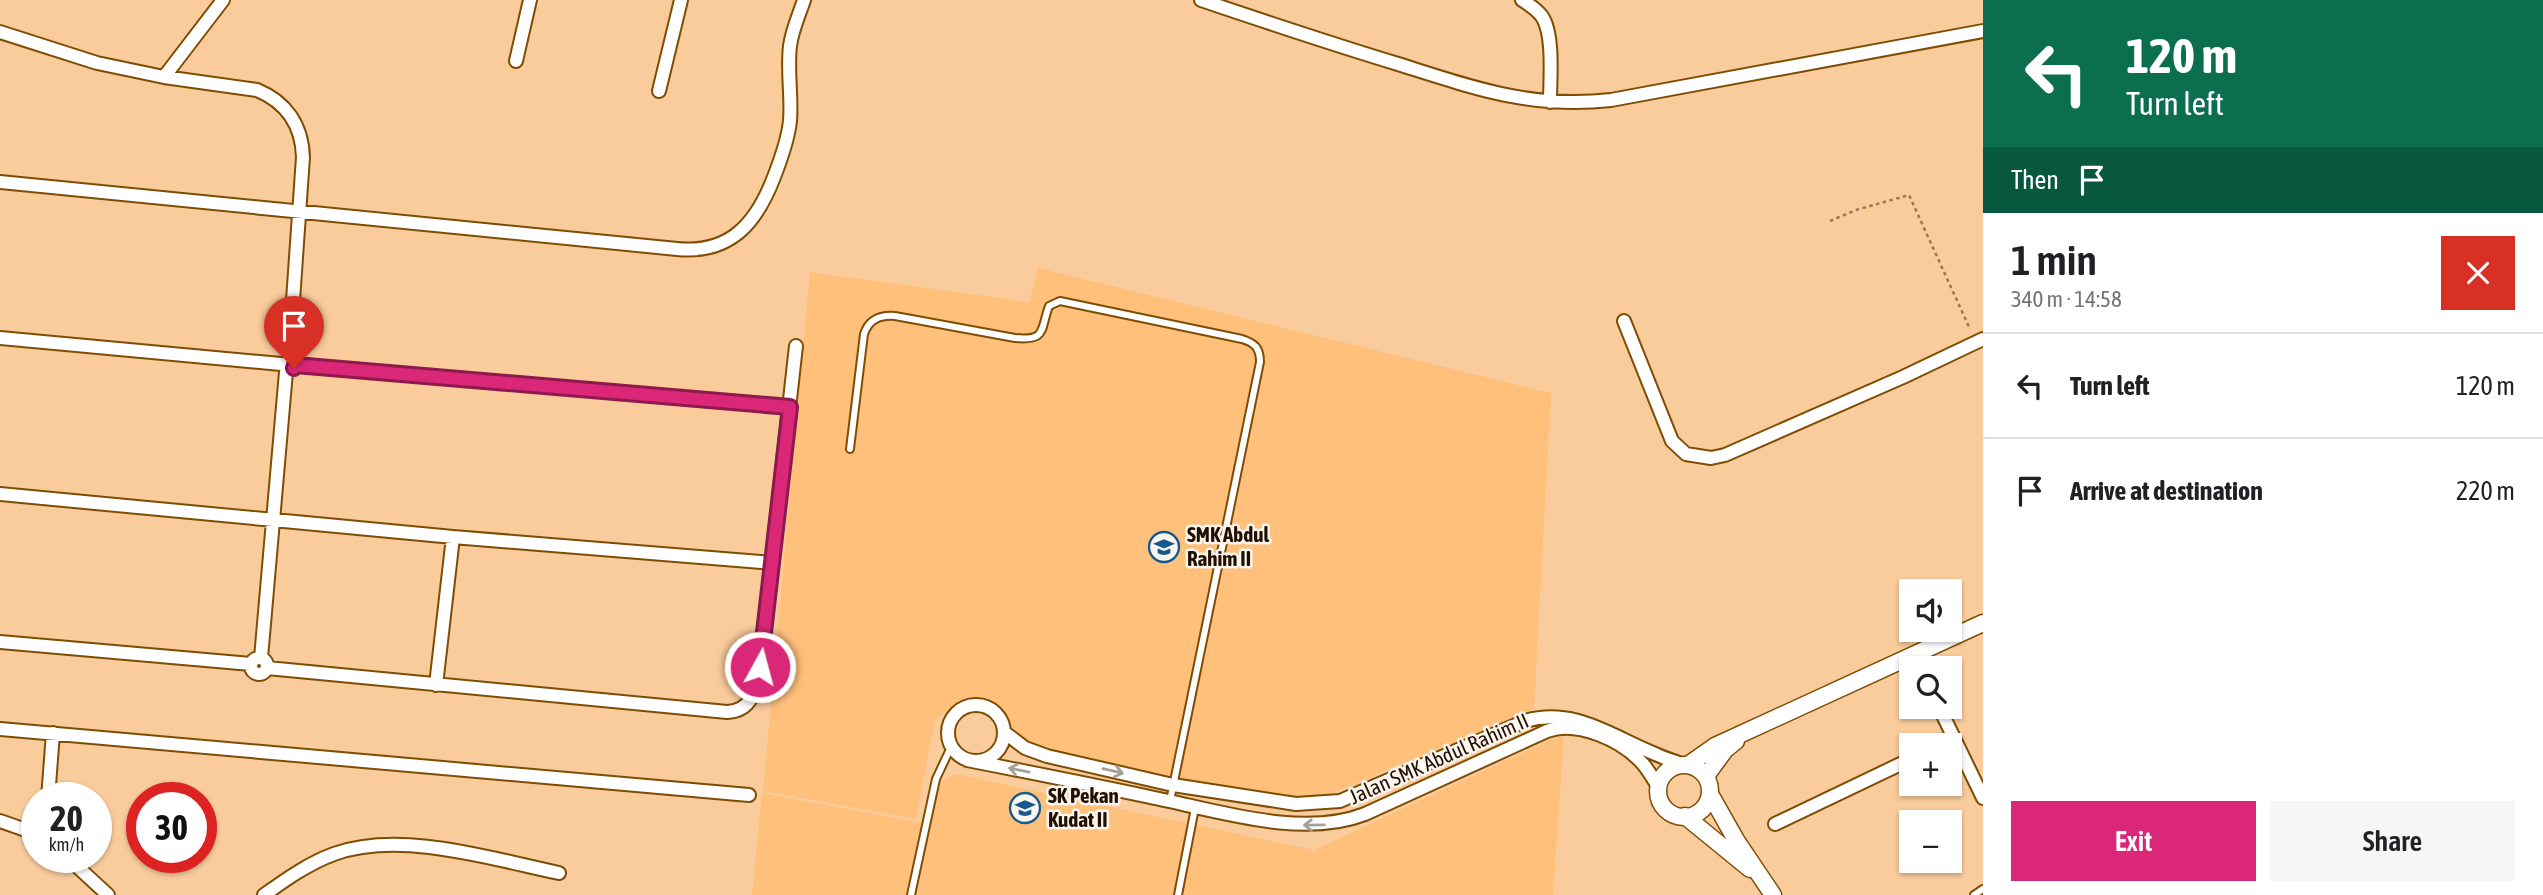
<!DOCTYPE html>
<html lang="en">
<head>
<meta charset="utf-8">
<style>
	:root { --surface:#fff; --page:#f6f6f6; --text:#202124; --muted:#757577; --line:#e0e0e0; --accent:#db2777 }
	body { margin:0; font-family:"Asap Condensed",sans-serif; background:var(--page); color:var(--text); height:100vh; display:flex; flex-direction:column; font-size:26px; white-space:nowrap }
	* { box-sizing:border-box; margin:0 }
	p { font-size:23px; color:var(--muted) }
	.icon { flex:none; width:38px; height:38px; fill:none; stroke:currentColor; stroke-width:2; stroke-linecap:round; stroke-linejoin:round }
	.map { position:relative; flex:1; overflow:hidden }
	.panel { display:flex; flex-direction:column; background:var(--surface); width:560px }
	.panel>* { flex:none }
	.banner { background:#0b6e4f; color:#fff; overflow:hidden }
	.tools { position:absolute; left:1899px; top:579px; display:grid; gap:14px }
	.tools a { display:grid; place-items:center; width:63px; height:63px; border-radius:0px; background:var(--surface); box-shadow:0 2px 5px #0004; font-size:35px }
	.speed { position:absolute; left:21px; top:782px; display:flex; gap:14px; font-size:35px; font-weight:700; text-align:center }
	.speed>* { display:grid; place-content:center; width:91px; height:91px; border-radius:50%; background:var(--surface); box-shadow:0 2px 5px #0004; line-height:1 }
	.speed small { font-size:18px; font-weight:400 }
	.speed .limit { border:10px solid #d22; background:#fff; color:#111 }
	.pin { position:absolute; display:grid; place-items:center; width:60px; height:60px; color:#fff; margin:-72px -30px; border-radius:50% 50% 50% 0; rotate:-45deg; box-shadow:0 0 7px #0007 }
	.pin .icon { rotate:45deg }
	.me { position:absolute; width:77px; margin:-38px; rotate:7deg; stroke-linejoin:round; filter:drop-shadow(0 0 5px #0008) }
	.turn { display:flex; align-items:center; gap:24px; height:147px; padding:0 28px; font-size:32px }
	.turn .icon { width:91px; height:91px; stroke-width:2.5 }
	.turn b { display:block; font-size:49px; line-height:60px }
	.then { display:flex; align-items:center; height:66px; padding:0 28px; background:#0003; gap:14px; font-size:26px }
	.round { display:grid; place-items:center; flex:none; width:74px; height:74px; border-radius:0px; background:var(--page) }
	.overview { display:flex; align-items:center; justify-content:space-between; height:119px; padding:0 28px }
	h1 { font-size:42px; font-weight:600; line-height:52px }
	.primary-button { display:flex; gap:14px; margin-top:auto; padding:14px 28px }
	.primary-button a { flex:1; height:80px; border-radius:0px; background:var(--accent); color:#fff; font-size:28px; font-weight:600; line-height:80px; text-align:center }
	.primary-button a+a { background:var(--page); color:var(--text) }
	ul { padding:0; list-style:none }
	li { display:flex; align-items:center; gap:21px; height:105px; padding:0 28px; border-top:2px solid var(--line) }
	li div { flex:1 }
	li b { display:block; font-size:26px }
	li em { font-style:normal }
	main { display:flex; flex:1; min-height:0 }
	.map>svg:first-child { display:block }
	.built { fill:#ffc07c }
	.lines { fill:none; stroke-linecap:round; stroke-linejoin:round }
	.service-casing { stroke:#7e4d03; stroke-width:10 }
	.minor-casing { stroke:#7e4d03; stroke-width:16 }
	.tertiary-casing { stroke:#7e4d03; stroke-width:19 }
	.path { stroke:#9a7856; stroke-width:2.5; stroke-dasharray:3.5 3.5; stroke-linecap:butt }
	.service { stroke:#fff; stroke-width:6 }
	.minor { stroke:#fff; stroke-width:12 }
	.tertiary { stroke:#fff; stroke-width:16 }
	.oneway { stroke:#a79f99 }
	.route-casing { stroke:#8e194d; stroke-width:18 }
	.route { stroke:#db2777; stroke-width:12 }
	.labels { text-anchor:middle; stroke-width:5; stroke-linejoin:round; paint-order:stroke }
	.poi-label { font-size:21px; font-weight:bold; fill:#230f00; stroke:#fbf5ef; text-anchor:start }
	.street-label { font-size:21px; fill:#230f00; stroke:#fbf5ef }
</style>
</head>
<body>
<main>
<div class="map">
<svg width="1983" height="895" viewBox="0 0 1983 895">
	<rect width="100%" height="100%" fill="#facc9c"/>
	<!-- built -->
	<path class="built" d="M 1038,268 L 1551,393 L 1534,709 L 1322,797 L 1269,797 L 1027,748 L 994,703 L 959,700 L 935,720 L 916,819 L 763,791 L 810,272 L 1029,302 Z
		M 1564,737 L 1553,895 L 752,895 L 762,793 L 928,824 L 937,782 L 956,774 L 1314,850 L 1552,739 Z"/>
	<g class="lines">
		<!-- service casing -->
		<g class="service-casing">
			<path id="service" d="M 850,449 L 864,334 C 869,319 880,315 895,316 L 1015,338 C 1047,341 1040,330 1049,306 L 1060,301 L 1242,339 C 1255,343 1260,348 1260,362 L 1170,801
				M 911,895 L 936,779 L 951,747
				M 1178,895 L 1195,808
				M 1974,895 L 1983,889"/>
		</g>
		<!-- minor casing -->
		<g class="minor-casing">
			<path id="minor" d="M 1201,0 C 1266,22 1332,44 1398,64 C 1474,88 1531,109 1611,100 L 1983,31
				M 1522,0 C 1530,5 1539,11 1543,18 C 1554,37 1550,80 1550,102
				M 0,32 L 97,63 L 164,77 L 257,90 C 286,102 302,125 303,157 L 289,358
				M 516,61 L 530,0
				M 164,77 L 223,0
				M 659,91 L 681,0
				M 0,182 L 677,249 C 730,254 756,224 774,177 C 781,159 788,140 790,121 C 792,96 787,71 790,46 C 792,30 799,15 804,0
				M 1624,321 L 1672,441 L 1686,454 L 1711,458 L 1725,455 L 1903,377 L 1983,339
				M 0,338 L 281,364
				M 295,365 L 790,407
				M 0,494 L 453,537 L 772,563
				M 0,642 L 251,664
				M 1916,654 L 1923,668
				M251 666a8 8 0 1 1 16 0a8 8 0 1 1-16 0Z
				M 261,658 L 286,372
				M 267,668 L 727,712 C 753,711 756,688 760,667 L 796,346
				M 436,685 L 453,537
				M948 733a28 28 0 1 1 56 0a28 28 0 1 1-56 0Z
				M 1939,707 L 1983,798
				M 0,729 L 749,795
				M 1004,732 L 1025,748 L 1047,756 L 1173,785 L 1296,804 L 1340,801 L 1525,721 C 1574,707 1611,736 1653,753 C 1663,758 1674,761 1684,765
				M 1938,746 L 1953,739
				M 967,760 C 1028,772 1089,784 1150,797 C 1216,810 1301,839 1365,814 L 1547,731 C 1577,720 1622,740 1643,764 C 1649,771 1654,780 1659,788
				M 48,798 L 53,733
				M 0,821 L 37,834
				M 1775,824 L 1911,759
				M 68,858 L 108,895
				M 264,895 C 285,880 309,863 334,854 C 401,830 492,859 559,873"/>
		</g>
		<!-- tertiary casing -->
		<g class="tertiary-casing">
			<path id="tertiary" d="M 1688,765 L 1715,746 L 1983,623
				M1658 791a26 26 0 1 1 52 0a26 26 0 1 1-52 0Z
				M 1706,776 L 1725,750 L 1736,741
				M 1710,794 L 1736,840 L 1773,895
				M 1685,816 L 1750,869"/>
		</g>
		<!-- path -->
		<path class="path" d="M 1830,221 L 1856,210 L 1909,195 L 1970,329"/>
		<!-- service -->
		<use href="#service" class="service"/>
		<!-- minor -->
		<use href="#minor" class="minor"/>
		<!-- tertiary -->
		<use href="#tertiary" class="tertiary"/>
	</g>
	<!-- one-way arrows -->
	<defs><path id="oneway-shaft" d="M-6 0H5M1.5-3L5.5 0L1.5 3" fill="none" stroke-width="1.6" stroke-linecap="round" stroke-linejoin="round" transform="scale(1.75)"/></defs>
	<g class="oneway">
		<use href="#oneway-shaft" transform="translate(1019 770) rotate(-169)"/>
		<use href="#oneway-shaft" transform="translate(1113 771) rotate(13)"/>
		<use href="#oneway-shaft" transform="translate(1314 825) rotate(179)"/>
	</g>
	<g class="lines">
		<!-- route casing -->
		<g class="route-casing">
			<path id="route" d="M 294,368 L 295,365 L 790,407 L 760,667"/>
		</g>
		<!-- route -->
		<use href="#route" class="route"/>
	</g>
	<!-- icons -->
	<defs>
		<g id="school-ring" transform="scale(1.575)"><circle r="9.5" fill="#fbf5ef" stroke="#17598f" stroke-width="1.5"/><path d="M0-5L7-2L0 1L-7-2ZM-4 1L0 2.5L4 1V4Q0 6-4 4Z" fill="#17598f"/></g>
	</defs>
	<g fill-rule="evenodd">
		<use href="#school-ring" x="1164" y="547"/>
		<use href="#school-ring" x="1025" y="808"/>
	</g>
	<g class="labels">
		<!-- poi labels -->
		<g class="poi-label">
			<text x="1187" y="542">SMK Abdul<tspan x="1187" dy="24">Rahim II</tspan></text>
			<text x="1048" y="803">SK Pekan<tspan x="1048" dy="24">Kudat II</tspan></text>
		</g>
		<!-- street labels -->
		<g class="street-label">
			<text transform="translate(1439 759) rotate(-24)" y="7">Jalan SMK Abdul Rahim II</text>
		</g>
	</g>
</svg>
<div class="tools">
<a><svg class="icon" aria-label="sound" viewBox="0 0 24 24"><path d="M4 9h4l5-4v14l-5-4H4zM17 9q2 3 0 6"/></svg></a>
<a><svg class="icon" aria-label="search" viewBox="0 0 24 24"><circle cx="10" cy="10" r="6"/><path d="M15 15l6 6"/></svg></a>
<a>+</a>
<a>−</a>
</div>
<div class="speed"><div>20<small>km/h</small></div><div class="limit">30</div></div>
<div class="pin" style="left:294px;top:368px;background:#d93025"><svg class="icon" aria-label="arrive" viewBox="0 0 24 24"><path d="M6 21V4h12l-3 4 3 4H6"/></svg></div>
<svg class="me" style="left:760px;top:667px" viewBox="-20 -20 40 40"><circle r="17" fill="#db2777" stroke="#fff" stroke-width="3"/><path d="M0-11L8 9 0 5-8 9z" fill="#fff"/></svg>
</div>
<section class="panel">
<div class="banner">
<div class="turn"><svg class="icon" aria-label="left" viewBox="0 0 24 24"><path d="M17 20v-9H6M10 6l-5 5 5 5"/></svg><div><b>120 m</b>Turn left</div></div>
<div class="then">Then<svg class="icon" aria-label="arrive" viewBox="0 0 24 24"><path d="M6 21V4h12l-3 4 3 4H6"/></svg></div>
</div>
<div class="overview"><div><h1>1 min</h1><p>340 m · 14:58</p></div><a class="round" style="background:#d93025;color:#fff"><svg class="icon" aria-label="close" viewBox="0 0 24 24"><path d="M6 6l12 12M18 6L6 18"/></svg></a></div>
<ul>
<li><svg class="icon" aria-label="left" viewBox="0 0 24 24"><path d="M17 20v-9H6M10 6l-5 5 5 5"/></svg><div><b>Turn left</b></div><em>120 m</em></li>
<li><svg class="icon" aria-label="arrive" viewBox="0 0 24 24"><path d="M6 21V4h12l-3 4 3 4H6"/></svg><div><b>Arrive at destination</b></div><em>220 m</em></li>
</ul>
<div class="primary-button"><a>Exit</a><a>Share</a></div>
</section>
</main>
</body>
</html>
